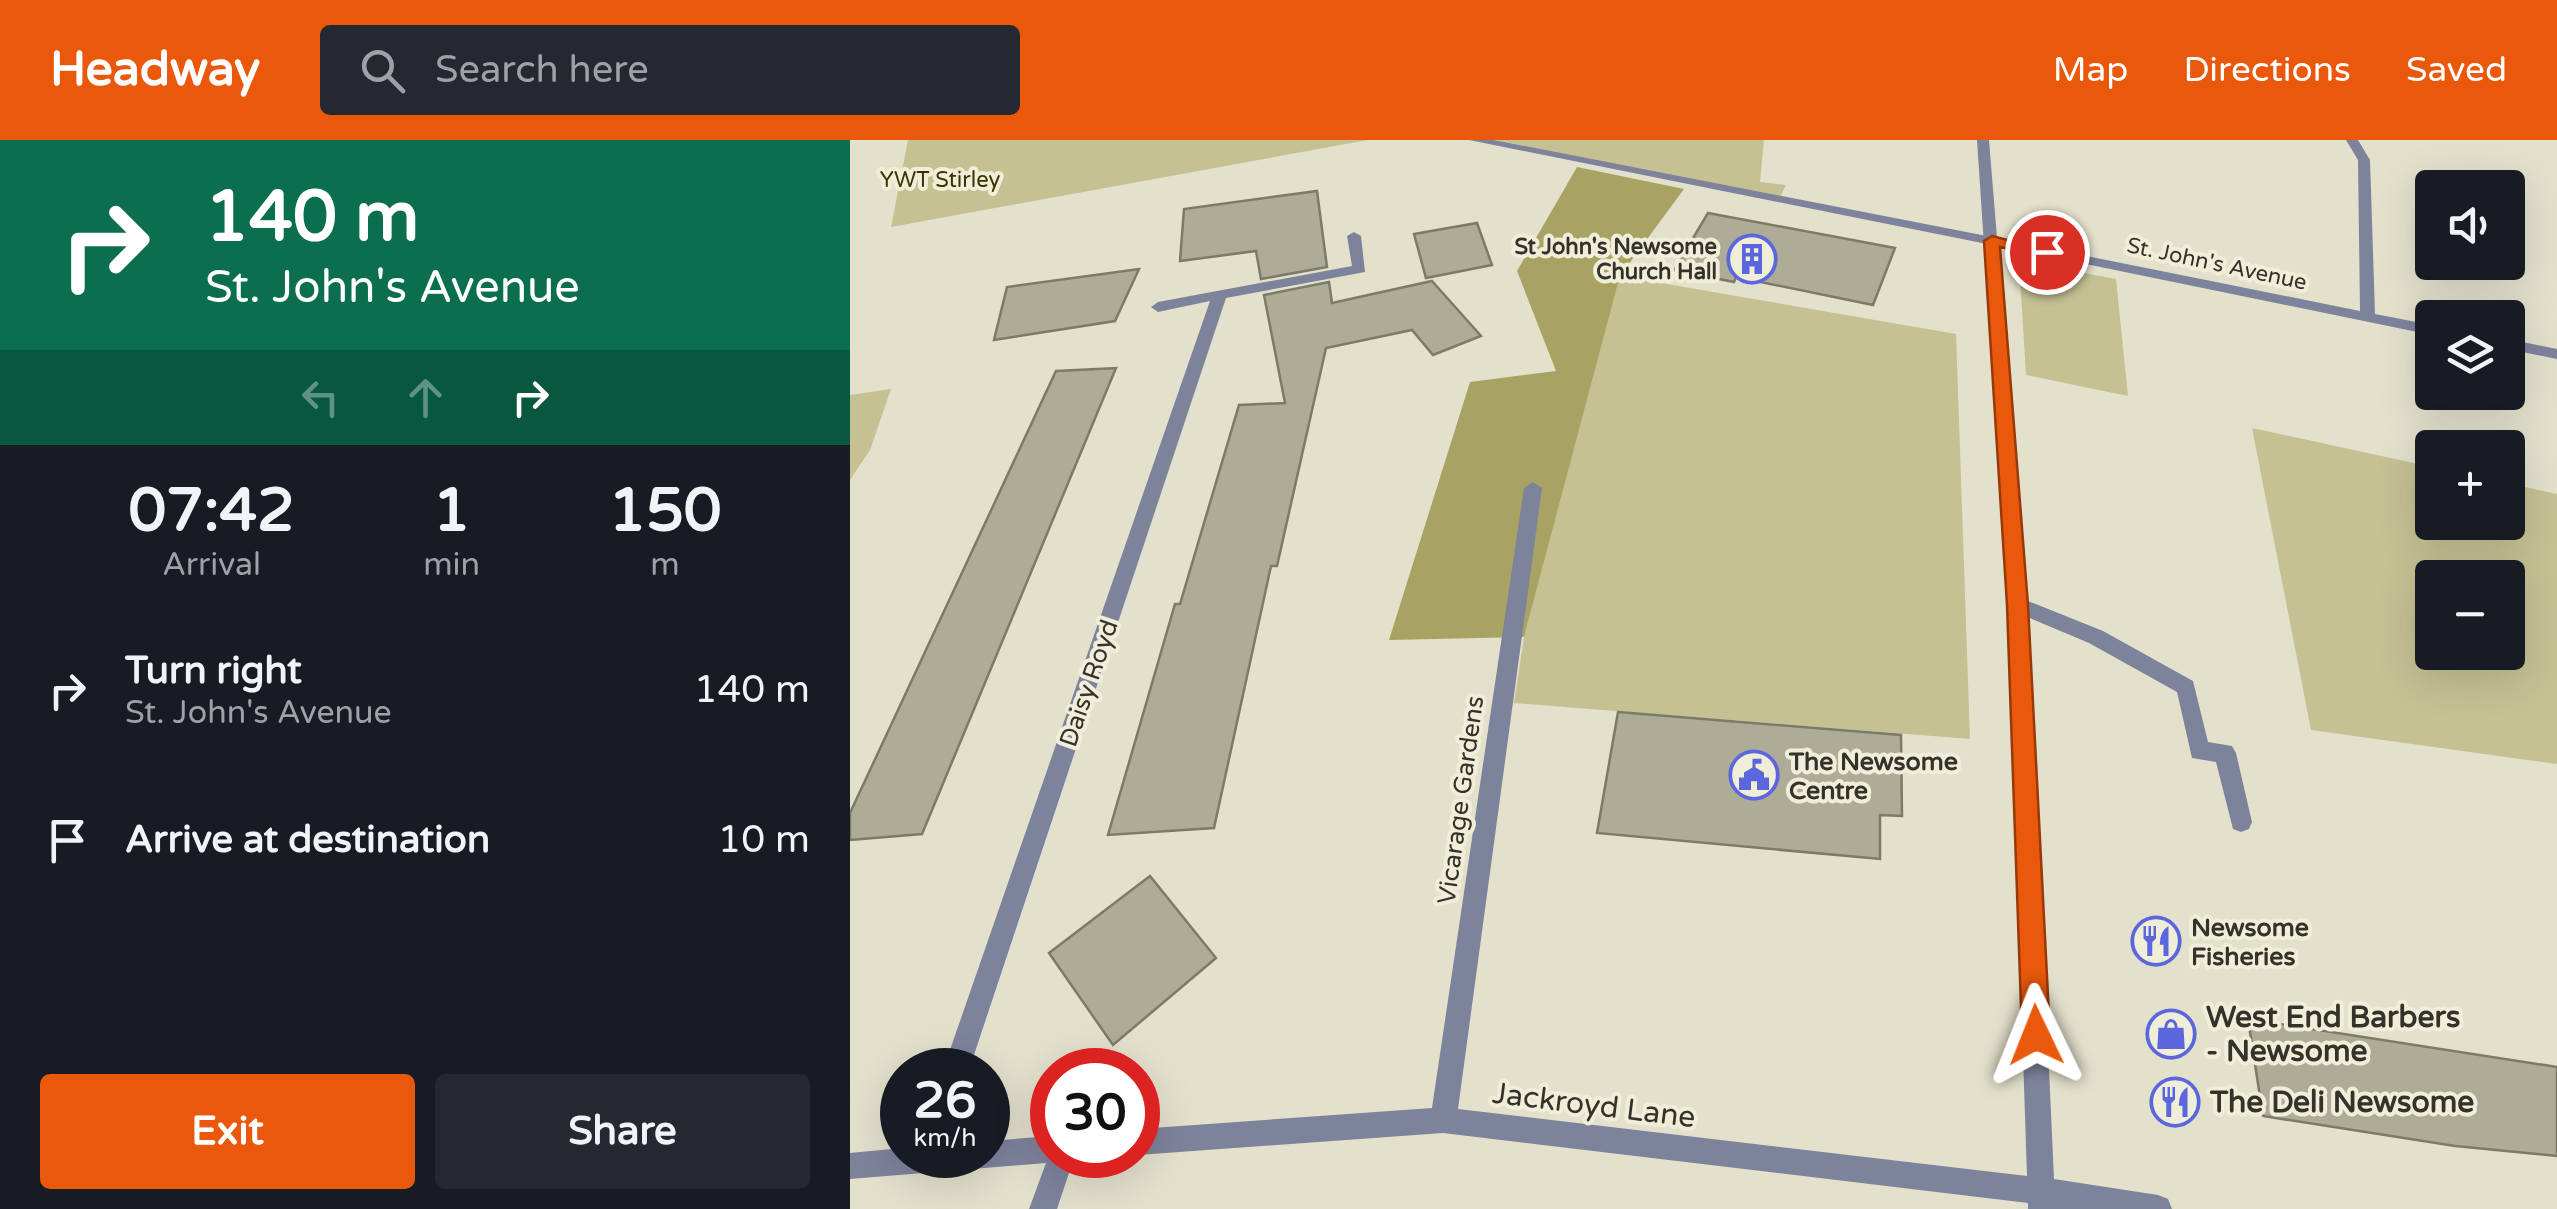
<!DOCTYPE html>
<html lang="en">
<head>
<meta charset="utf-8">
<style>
	:root { --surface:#171b24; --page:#242831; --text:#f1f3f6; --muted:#9ea1a6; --accent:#ea580c }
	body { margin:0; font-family:"Varela Round",sans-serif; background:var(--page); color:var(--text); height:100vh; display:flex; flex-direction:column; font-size:38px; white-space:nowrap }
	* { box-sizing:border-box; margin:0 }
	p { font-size:32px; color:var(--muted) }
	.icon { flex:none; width:55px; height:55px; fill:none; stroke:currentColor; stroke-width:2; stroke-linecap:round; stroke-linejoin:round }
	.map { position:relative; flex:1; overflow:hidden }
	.sheet { display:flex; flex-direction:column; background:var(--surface); width:850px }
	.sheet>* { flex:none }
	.banner { background:#0b6e4f; color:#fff; overflow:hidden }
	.tools { position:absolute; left:1565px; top:30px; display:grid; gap:20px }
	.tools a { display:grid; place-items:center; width:110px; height:110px; border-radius:10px; background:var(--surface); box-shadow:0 10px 40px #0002; font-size:50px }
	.speed { position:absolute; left:30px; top:908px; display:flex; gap:20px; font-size:50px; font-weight:700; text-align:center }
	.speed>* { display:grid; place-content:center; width:130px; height:130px; border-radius:50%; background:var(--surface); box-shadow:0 10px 40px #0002; line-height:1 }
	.speed small { font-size:25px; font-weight:400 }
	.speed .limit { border:15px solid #d22; background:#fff; color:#111 }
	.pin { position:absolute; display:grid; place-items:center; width:85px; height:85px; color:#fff; margin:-42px; border:5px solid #fff; border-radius:50%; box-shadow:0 2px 10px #0007 }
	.me { position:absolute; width:110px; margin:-55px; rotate:358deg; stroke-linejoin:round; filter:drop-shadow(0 0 8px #0008) }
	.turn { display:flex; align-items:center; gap:35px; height:210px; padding:0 40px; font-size:45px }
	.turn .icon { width:130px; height:130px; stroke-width:2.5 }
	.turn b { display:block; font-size:70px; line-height:85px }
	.lanes { display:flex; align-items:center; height:95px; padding:0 40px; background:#0003; justify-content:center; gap:50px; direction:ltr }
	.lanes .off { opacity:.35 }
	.eta { display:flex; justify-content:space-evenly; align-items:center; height:170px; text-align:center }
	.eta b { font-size:60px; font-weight:700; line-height:70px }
	.action { display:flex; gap:20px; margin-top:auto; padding:20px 40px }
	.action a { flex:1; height:115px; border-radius:10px; background:var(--accent); color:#fff; font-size:40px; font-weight:700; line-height:115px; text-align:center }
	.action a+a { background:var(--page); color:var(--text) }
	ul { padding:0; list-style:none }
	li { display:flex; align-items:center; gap:30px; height:150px; padding:0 40px }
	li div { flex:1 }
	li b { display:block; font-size:38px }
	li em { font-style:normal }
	header { display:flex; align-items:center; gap:60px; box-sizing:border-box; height:140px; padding:0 50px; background:var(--accent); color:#fff }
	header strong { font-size:48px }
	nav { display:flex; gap:55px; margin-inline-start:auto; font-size:35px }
	.search { width:700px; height:90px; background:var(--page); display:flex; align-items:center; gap:25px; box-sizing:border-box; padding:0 35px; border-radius:10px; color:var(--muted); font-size:38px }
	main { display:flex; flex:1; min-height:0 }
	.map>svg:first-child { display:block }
	.green { fill:#c5c193; fill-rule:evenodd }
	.forest { fill:#a8a263 }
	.building { fill:#adac97; stroke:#7c7b68; stroke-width:2.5 }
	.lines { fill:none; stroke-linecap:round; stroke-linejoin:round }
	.lane { fill:#7e839c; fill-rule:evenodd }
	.street { fill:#7e839c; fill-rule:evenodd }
	.route { fill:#ea580c; stroke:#983908; stroke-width:2.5 }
	.labels { text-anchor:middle; stroke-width:8; stroke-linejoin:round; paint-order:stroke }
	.far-park-label { font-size:22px; fill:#393400; stroke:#f0eed9 }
	.far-poi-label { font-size:22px; font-weight:bold; fill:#34332b; stroke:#f0eed9; text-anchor:end }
	.far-street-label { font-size:22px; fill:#34332b; stroke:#f0eed9 }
	.street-label { font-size:25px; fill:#34332b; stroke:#f0eed9 }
	.poi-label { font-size:25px; font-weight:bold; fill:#34332b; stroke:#f0eed9; text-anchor:start }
	.near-poi-label { font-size:30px; font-weight:bold; fill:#34332b; stroke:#f0eed9; text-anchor:start }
	.near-street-label { font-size:30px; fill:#34332b; stroke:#f0eed9 }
</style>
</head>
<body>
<header>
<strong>Headway</strong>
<div class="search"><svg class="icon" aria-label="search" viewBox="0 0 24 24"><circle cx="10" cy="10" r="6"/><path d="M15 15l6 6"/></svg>Search here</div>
<nav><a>Map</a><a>Directions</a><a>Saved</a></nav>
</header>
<main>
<section class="sheet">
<div class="banner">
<div class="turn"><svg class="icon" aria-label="right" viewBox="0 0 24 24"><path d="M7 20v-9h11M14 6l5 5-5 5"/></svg><div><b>140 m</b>St. John's Avenue</div></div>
<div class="lanes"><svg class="icon off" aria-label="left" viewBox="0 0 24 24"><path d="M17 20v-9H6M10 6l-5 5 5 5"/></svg><svg class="icon off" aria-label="ahead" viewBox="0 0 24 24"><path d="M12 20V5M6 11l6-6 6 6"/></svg><svg class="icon" aria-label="right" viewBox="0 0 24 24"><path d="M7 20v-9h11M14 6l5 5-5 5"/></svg></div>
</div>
<div class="eta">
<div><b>07:42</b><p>Arrival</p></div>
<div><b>1</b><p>min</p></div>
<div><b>150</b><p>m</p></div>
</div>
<ul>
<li><svg class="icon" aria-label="right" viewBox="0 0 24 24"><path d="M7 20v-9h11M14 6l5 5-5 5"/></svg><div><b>Turn right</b><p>St. John's Avenue</p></div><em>140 m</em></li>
<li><svg class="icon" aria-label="arrive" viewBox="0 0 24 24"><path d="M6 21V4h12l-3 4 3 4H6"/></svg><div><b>Arrive at destination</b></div><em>10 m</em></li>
</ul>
<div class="action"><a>Exit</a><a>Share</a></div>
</section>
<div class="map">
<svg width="1707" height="1069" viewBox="0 0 1707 1069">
	<rect width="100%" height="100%" fill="#e3e1cc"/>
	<!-- green -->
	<path class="green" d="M 58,0 L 518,0 L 41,87 Z
		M 646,0 L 914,0 L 910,42 L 936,45 L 929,59 Z
		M 1169,121 L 1266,139 L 1278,256 L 1176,235 Z
		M 770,136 L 1106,194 L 1120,599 L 664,563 L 674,497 Z
		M 41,249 L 20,310 L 0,340 L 0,255 Z
		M 1402,288 L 1582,327 L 1582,382 L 1658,382 L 1658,343 L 1707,354 L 1707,624 L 1461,590 ZM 1582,438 L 1658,438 L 1658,512 L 1582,512 Z"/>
	<!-- forest -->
	<path class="forest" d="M 727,27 L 834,49 L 770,136 L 674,497 L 539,500 L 620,242 L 706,231 L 667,131 Z"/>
	<!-- building -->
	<path class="building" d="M 467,51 L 477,127 L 411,139 L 406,111 L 330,121 L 334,69 Z
		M 858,73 L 1045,108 L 1023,165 L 886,137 L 884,142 L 824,130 Z
		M 627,83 L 642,125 L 576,138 L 564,94 Z
		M 289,129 L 265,181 L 144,200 L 157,147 Z
		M 582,141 L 631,196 L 583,215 L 562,190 L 476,208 L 427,426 L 421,426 L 364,688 L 258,695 L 325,464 L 330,464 L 389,265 L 435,263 L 414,155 L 479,142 L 482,163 Z
		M 266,228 L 72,694 L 0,700 L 0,673 L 206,231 Z
		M 768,572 L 1051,595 L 1052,676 L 1030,675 L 1030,719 L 747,693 Z
		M 300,736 L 366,818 L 263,905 L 199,813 Z
		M 1398,879 L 1707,927 L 1707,1016 L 1605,1006 L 1413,976 Z"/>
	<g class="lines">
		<!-- lane -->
		<path class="lane" d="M 619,0 L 644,0 L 1142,97 L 1149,101 L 1142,105 Z
			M 1168,457 L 1253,491 L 1343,541 L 1358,602 L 1382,606 L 1386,613 L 1402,682 L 1399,689 L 1391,692 L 1383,689 L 1366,622 L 1342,618 L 1327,552 L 1239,503 L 1161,470 L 1158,465 L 1161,460 Z"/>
		<!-- street -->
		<path class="street" d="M 1127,0 L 1139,0 L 1147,98 L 1510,171 L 1508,20 L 1496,0 L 1508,0 L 1520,20 L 1525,174 L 1582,185 L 1582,195 L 1148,106 L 1178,465 L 1204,1039 L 1308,1055 L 1318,1059 L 1322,1069 L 1178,1069 L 1178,1063 L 593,993 L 288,1015 L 287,1015 L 288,989 L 582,968 L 674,348 L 683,342 L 692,348 L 608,969 L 1177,1036 L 1158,465 Z
			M 504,92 L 511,96 L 515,132 L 376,158 L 119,930 L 93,930 L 360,161 L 308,172 L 301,167 L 308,162 L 502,126 L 497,96 Z
			M 1658,199 L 1707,209 L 1707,219 L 1658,209 Z
			M 202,996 L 202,1015 L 225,1015 L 207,1069 L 179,1069 L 196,1023 L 0,1039 L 0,1013 L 52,1008 L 52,1015 L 138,1015 L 138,1001 Z"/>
	</g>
	<!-- route -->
	<path class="route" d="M 1142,96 L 1205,112 L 1197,117 L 1150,107 L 1178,465 L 1200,895 L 1196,905 L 1186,909 L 1176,905 L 1172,895 L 1157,465 L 1134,101 Z"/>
	<!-- icons -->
	<defs>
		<g id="building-ring" transform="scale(2.5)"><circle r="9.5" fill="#f0eed9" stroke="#5c66dd" stroke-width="1.5"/><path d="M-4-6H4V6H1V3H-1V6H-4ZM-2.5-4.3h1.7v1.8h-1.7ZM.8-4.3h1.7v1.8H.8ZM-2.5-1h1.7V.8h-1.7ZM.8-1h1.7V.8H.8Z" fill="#5c66dd"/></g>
		<g id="civic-ring" transform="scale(2.5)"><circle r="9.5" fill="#f0eed9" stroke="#5c66dd" stroke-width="1.5"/><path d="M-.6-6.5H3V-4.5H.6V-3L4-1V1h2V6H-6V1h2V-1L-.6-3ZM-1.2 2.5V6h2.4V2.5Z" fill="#5c66dd"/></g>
		<g id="restaurant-ring" transform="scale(2.5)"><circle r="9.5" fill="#f0eed9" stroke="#5c66dd" stroke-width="1.5"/><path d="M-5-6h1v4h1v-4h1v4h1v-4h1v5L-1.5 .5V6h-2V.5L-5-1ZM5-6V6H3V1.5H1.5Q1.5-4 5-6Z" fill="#5c66dd"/></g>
		<g id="shop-ring" transform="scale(2.5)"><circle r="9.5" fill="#f0eed9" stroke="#5c66dd" stroke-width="1.5"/><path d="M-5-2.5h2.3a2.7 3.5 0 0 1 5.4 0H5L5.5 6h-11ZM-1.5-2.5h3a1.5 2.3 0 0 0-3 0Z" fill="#5c66dd"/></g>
	</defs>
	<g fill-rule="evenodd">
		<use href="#building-ring" x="902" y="119"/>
		<use href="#civic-ring" x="904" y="635"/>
		<use href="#restaurant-ring" x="1306" y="801"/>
		<use href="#shop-ring" x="1321" y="894"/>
		<use href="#restaurant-ring" x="1325" y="962"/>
	</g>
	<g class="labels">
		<!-- far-park labels -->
		<g class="far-park-label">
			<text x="90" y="47">YWT Stirley</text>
		</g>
		<!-- far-poi labels -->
		<g class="far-poi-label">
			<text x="867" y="114">St John's Newsome<tspan x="867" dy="25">Church Hall</tspan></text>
		</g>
		<!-- far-street labels -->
		<g class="far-street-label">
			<text transform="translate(1367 123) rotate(12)" y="8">St. John's Avenue</text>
		</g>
		<!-- street labels -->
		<g class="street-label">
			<text transform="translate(238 543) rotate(-71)" y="9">Daisy Royd</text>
			<text transform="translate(610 660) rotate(-82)" y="9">Vicarage Gardens</text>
		</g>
		<!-- poi labels -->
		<g class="poi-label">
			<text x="939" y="630">The Newsome<tspan x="939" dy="29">Centre</tspan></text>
			<text x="1341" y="796">Newsome<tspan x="1341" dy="29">Fisheries</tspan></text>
		</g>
		<!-- near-poi labels -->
		<g class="near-poi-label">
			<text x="1356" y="887">West End Barbers<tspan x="1356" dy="34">- Newsome</tspan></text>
			<text x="1360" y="972">The Deli Newsome</text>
		</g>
		<!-- near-street labels -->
		<g class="near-street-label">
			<text transform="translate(744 965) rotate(7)" y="10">Jackroyd Lane</text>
		</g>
	</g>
</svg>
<div class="tools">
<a><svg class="icon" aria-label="sound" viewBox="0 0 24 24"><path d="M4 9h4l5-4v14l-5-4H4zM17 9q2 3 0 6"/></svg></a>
<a><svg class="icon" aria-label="layers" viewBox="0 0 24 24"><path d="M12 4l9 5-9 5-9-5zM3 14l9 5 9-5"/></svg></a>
<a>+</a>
<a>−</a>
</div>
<div class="speed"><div>26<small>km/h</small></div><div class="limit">30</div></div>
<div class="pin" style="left:1197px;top:112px;background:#d93025"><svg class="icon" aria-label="arrive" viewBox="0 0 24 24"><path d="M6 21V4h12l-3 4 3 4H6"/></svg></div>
<svg class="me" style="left:1186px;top:895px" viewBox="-20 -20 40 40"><path d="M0-17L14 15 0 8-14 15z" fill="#ea580c" stroke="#fff" stroke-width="4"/></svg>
</div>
</main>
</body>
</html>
